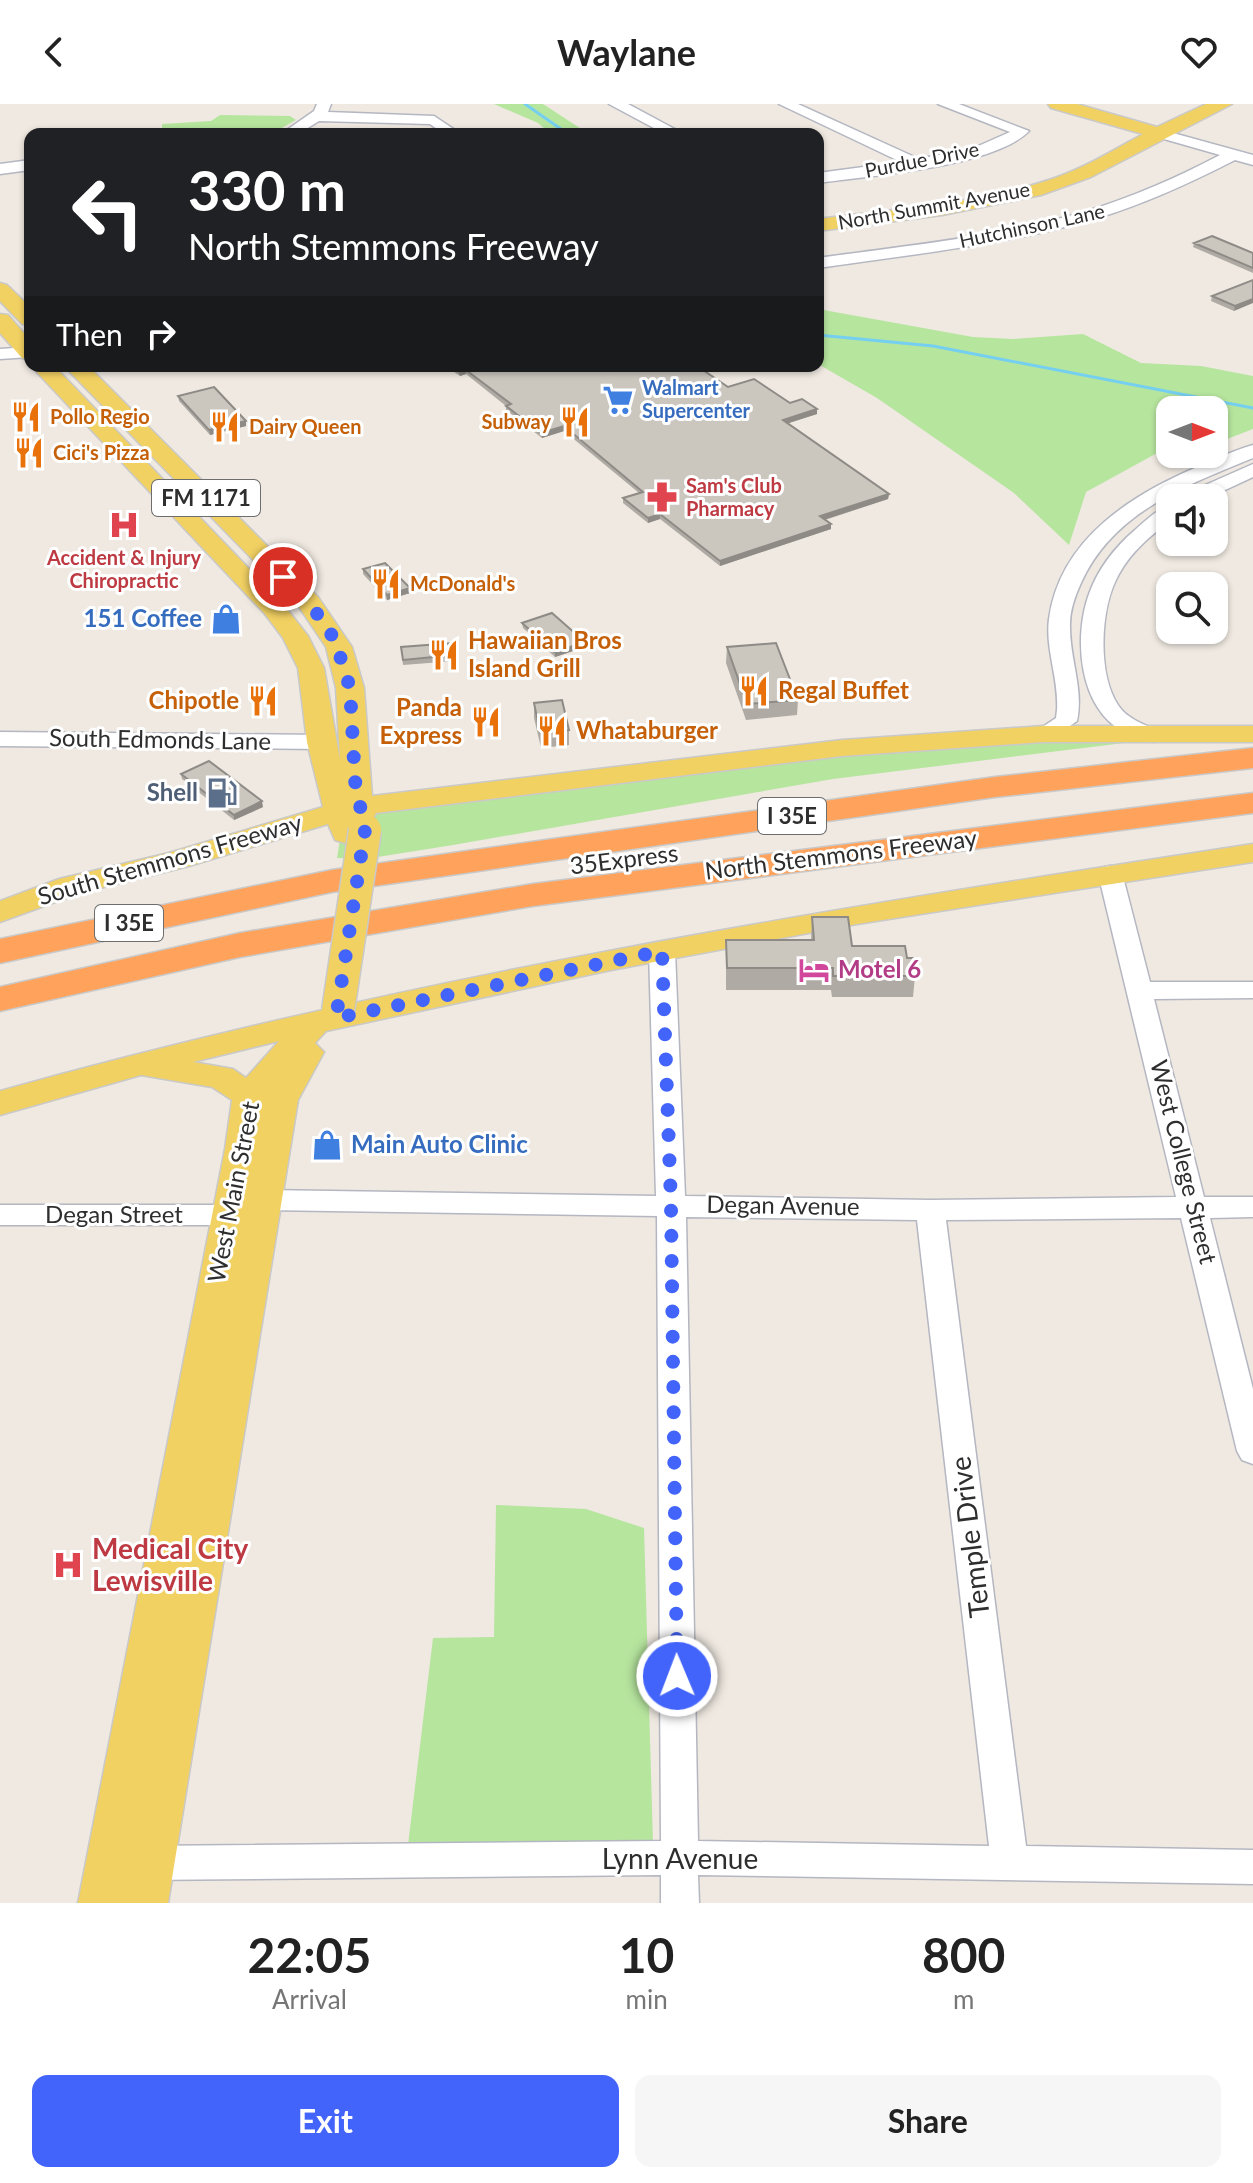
<!DOCTYPE html>
<html lang="en">
<head>
<meta charset="utf-8">
<style>
	:root { --surface:#fff; --page:#f6f6f6; --text:#222; --muted:#767676; --accent:#4264fb }
	body { margin:0; font-family:Lato,sans-serif; background:var(--page); color:var(--text); height:100vh; display:flex; flex-direction:column; font-size:30px; white-space:nowrap }
	* { box-sizing:border-box; margin:0 }
	p { font-size:26px; color:var(--muted) }
	.icon { flex:none; width:44px; height:44px; fill:none; stroke:currentColor; stroke-width:2; stroke-linecap:round; stroke-linejoin:round }
	.map { position:relative; height:1799px; overflow:hidden }
	.details { display:flex; flex-direction:column; background:var(--surface); flex:1 }
	.details>* { flex:none }
	.hud { position:absolute; left:24px; top:24px; width:800px; height:244px; border-radius:16px; box-shadow:0 2px 6px #0004; background:#202124; color:#fff; overflow:hidden }
	.needle { width:52px; rotate:90deg }
	.tools { position:absolute; left:1156px; top:292px; display:grid; gap:16px }
	.tools a { display:grid; place-items:center; width:72px; height:72px; border-radius:16px; background:var(--surface); box-shadow:0 2px 6px #0004; font-size:40px }
	.pin { position:absolute; display:grid; place-items:center; width:68px; height:68px; color:#fff; margin:-34px; border:4px solid #fff; border-radius:50%; box-shadow:0 2px 8px #0007 }
	.me { position:absolute; width:88px; margin:-44px; rotate:359deg; stroke-linejoin:round; filter:drop-shadow(0 0 6px #0008) }
	.turn { display:flex; align-items:center; gap:28px; height:168px; padding:0 32px; font-size:36px }
	.turn .icon { width:104px; height:104px; stroke-width:2.5 }
	.turn b { display:block; font-size:56px; line-height:68px }
	.then { display:flex; align-items:center; height:76px; padding:0 32px; background:#0003; gap:16px; font-size:30px }
	.eta { display:flex; justify-content:space-evenly; align-items:center; height:136px; text-align:center }
	.eta b { font-size:48px; font-weight:700; line-height:56px }
	.cta { display:flex; gap:16px; margin-top:auto; padding:16px 32px }
	.cta a { flex:1; height:92px; border-radius:16px; background:var(--accent); color:#fff; font-size:32px; font-weight:700; line-height:92px; text-align:center }
	.cta a+a { background:var(--page); color:var(--text) }
	header { display:flex; justify-content:space-between; align-items:center; height:104px; padding:0 32px; background:var(--surface); font-size:36px; font-weight:700 }
	.map>svg:first-child { display:block }
	.green { fill:#b6e59e }
	.lines { fill:none; stroke-linecap:round; stroke-linejoin:round }
	.stream { stroke:#75cff0; stroke-width:3 }
	.minor-casing { stroke:#b4b7c1; stroke-width:3 }
	.major-casing { stroke:#c9c9c9; stroke-width:3 }
	.highway-casing { stroke:#c9c9c9; stroke-width:3 }
	.minor { fill:#fff; fill-rule:evenodd }
	.major { fill:#f2d163; fill-rule:evenodd }
	.highway { fill:#ffa35c; fill-rule:evenodd }
	.major-bridge-casing { stroke:#c9c9c9; stroke-width:35; stroke-linecap:butt }
	.major-bridge { stroke:#f2d163; stroke-width:32 }
	.wall { fill:#afaba4 }
	.shaded-wall { fill:#8e8b86 }
	.building { fill:#cbc7bf; stroke:#8e8b86; stroke-width:2 }
	.route { stroke:#4264fb; stroke-width:14; stroke-dasharray:0 25.2 }
	.labels { text-anchor:middle; stroke-width:6; stroke-linejoin:round; paint-order:stroke }
	.far-street-label { font-size:20px; fill:#2e2e2e; stroke:#fff }
	.far-shop-label { font-size:20px; font-weight:bold; fill:#366cbe; stroke:#fff; text-anchor:start }
	.far-food-label { font-size:20px; font-weight:bold; fill:#c56008; stroke:#fff; text-anchor:start }
	.far-health-label { font-size:20px; font-weight:bold; fill:#be3a42; stroke:#fff; text-anchor:start }
	.shield { fill:#fff; stroke:#6d6d6d; stroke-width:2 }
	.shield-label { font-size:22px; font-weight:bold; fill:#2e2e2e }
	.shop-label { font-size:24px; font-weight:bold; fill:#366cbe; stroke:#fff; text-anchor:end }
	.food-label { font-size:24px; font-weight:bold; fill:#c56008; stroke:#fff; text-anchor:start }
	.street-label { font-size:24px; fill:#2e2e2e; stroke:#fff }
	.service-label { font-size:24px; font-weight:bold; fill:#4e5e75; stroke:#fff; text-anchor:end }
	.hotel-label { font-size:24px; font-weight:bold; fill:#b23c85; stroke:#fff; text-anchor:start }
	.near-street-label { font-size:28px; fill:#2e2e2e; stroke:#fff }
	.near-health-label { font-size:28px; font-weight:bold; fill:#be3a42; stroke:#fff; text-anchor:start }
</style>
</head>
<body>
<header><svg class="icon" aria-label="back" viewBox="0 0 24 24"><path d="M15 5l-7 7 7 7"/></svg>Waylane<svg class="icon" aria-label="heart" viewBox="0 0 24 24"><path d="M12 20l-8-8c-3-5 5-10 8-4 3-6 11-1 8 4z"/></svg></header>
<div class="map">
<svg width="1253" height="1799" viewBox="0 0 1253 1799">
	<rect width="100%" height="100%" fill="#efe9e1"/>
	<!-- green -->
	<path class="green" d="M 494,0 L 543,0 L 589,30 L 551,30 L 538,19 Z
		M 220,11 L 290,12 L 296,16 L 271,30 L 162,30 L 162,20 L 211,17 Z
		M 818,205 L 973,233 L 1013,235 L 1083,230 L 1141,259 L 1201,262 L 1253,272 L 1253,325 L 1214,340 L 1214,306 L 1170,306 L 1170,349 L 1159,348 L 1086,388 L 1069,441 L 1014,389 L 877,294 L 818,260 Z
		M 1046,637 L 1124,639 L 833,675 L 453,741 L 365,755 L 337,754 L 344,711 L 890,647 Z
		M 496,1401 L 586,1405 L 644,1424 L 653,1740 L 408,1741 L 433,1534 L 494,1533 Z"/>
	<g class="lines">
		<!-- stream -->
		<path class="stream" d="M 525,0 L 568,30
			M 818,231 L 933,242 L 1253,304"/>
		<!-- minor casing -->
		<g class="minor-casing">
			<path id="minor" d="M 317,0 L 331,0 L 328,8 L 434,12 L 461,30 L 444,30 L 430,20 L 319,17 L 298,30 L 281,30 L 314,7 Z
				M 609,0 L 628,0 L 684,30 L 665,30 Z
				M 779,0 L 798,0 L 919,55 L 976,43 L 1010,28 L 938,0 L 959,0 L 1029,27 C 994,63 869,72 818,79 L 818,69 L 901,58 Z
				M 1162,26 L 1253,51 L 1253,61 L 1235,56 C 1192,78 1147,99 1101,113 C 1008,141 913,150 818,164 L 818,154 C 909,141 1002,133 1090,106 C 1135,92 1178,73 1220,51 L 1157,33 L 1155,30 Z
				M 30,56 L 30,66 L 0,70 L 0,60 Z
				M 30,243 L 30,253 L 0,255 L 0,245 Z
				M 1253,341 L 1253,354 C 1185,382 1113,408 1081,479 C 1075,492 1070,506 1070,520 C 1069,554 1084,584 1077,617 L 1051,635 L 1035,635 L 1032,630 L 1056,614 L 1057,606 C 1059,575 1045,545 1049,515 C 1060,434 1134,389 1202,361 C 1218,354 1235,346 1253,341 Z
				M 1253,360 L 1253,373 L 1208,394 L 1182,394 L 1185,390 Z
				M 1170,402 L 1170,417 C 1150,432 1131,448 1119,470 C 1100,503 1097,569 1118,601 C 1127,615 1145,621 1159,627 L 1162,632 L 1159,637 C 1146,640 1136,634 1124,628 C 1079,605 1073,534 1089,490 C 1098,465 1115,443 1135,426 C 1145,417 1157,405 1170,402 Z
				M 0,628 L 321,631 L 329,633 L 332,638 L 329,643 L 321,645 L 0,642 Z
				M 1110,762 L 1119,764 L 1122,769 L 1150,878 L 1253,878 L 1253,894 L 1154,895 L 1204,1093 L 1253,1093 L 1253,1113 L 1210,1114 L 1253,1285 L 1253,1360 L 1242,1356 L 1237,1347 L 1181,1114 L 946,1116 L 1026,1742 L 1253,1746 L 1253,1780 L 698,1771 L 699,1799 L 661,1799 L 661,1771 L 141,1776 L 128,1771 L 123,1759 L 128,1747 L 141,1742 L 661,1737 L 657,1112 L 265,1106 L 255,1103 L 251,1096 L 255,1089 L 265,1086 L 656,1092 L 649,847 L 653,841 L 671,841 L 675,847 L 685,1092 L 930,1096 L 1176,1093 L 1098,769 L 1101,764 ZM 686,1113 L 917,1116 L 989,1742 L 698,1737 Z
				M 0,1101 L 228,1101 L 238,1104 L 242,1111 L 238,1118 L 228,1121 L 0,1121 Z"/>
		</g>
		<!-- major casing -->
		<g class="major-casing">
			<path id="major" d="M 1048,0 L 1077,0 L 1157,23 L 1206,0 L 1232,0 L 1091,73 L 1041,91 L 942,111 L 818,127 L 818,115 C 897,105 979,100 1055,74 C 1086,63 1114,46 1143,30 L 1051,4 Z
				M 0,179 L 7,181 L 30,203 L 30,221 L 22,220 L 0,197 Z
				M 0,210 L 8,211 L 30,236 L 30,256 L 22,254 L 0,229 Z
				M 31,262 L 54,262 L 283,500 L 308,532 L 324,564 L 340,656 L 336,584 L 326,543 L 299,503 L 64,262 L 88,262 L 318,493 L 352,543 L 364,584 L 372,692 L 842,636 L 1043,622 L 1253,622 L 1253,638 L 1043,638 L 842,652 L 376,709 L 372,717 L 357,718 L 360,730 L 355,736 L 345,739 L 335,736 L 328,720 L 189,762 L 80,789 L 0,818 L 0,797 L 59,775 L 169,749 L 323,703 L 307,638 L 298,564 L 283,534 L 265,510 Z
				M 1253,740 L 1253,758 L 857,820 L 611,866 L 326,927 L 315,939 L 324,948 L 298,996 L 168,1799 L 78,1799 L 225,1045 L 232,996 L 212,983 L 141,971 L 0,1011 L 0,987 C 410,872 832,804 1253,740 ZM 279,937 L 246,974 L 233,965 L 193,958 Z"/>
		</g>
		<!-- highway casing -->
		<g class="highway-casing">
			<path id="highway" d="M 1253,644 L 1253,664 L 995,693 L 332,788 L 0,859 L 0,835 L 332,766 L 995,673 Z
				M 1253,689 L 1253,709 L 533,802 L 240,853 L 0,907 L 0,883 L 240,829 L 533,780 Z"/>
		</g>
		<!-- minor -->
		<use href="#minor" class="minor"/>
		<!-- major -->
		<use href="#major" class="major"/>
		<!-- highway -->
		<use href="#highway" class="highway"/>
		<!-- major-bridge casing -->
		<g class="major-bridge-casing">
			<path id="major-bridge" d="M 338,907 L 365,726"/>
		</g>
		<!-- major-bridge -->
		<use href="#major-bridge" class="major-bridge"/>
	</g>
	<!-- wall -->
	<path class="wall" d="M 1194,139 L 1253,149 L 1253,169 L 1193,143 Z
		M 1253,176 L 1234,207 L 1211,197 L 1212,192 Z
		M 445,262 L 697,262 L 728,283 L 790,299 L 817,310 L 788,319 L 889,390 L 888,395 L 825,416 L 831,425 L 720,462 L 660,415 L 648,419 L 623,399 L 623,394 L 639,389 L 564,327 L 542,334 L 506,306 L 506,302 L 466,270 L 460,272 Z
		M 178,292 L 246,317 L 246,322 L 210,331 L 179,297 Z
		M 363,465 L 410,484 L 410,489 L 387,496 L 363,470 Z
		M 522,519 L 585,543 L 555,553 L 523,524 Z
		M 453,539 L 455,557 L 403,561 L 401,543 Z
		M 727,543 L 798,596 L 797,611 L 746,616 L 726,559 Z
		M 534,599 L 569,626 L 569,641 L 541,644 L 534,614 Z
		M 181,670 L 263,703 L 234,716 L 182,675 Z
		M 812,813 L 852,842 L 907,854 L 915,872 L 913,893 L 832,893 L 831,886 L 726,886 L 726,836 L 811,836 Z"/>
	<!-- shaded-wall -->
	<path class="shaded-wall" d="M 1253,195 L 1253,199 L 1234,207 L 1235,202 Z
		M 132,262 L 145,262 L 132,265 Z
		M 466,266 L 466,270 L 460,272 L 459,268 Z
		M 817,305 L 817,310 L 783,321 L 783,316 Z
		M 246,317 L 246,322 L 210,331 L 209,326 Z
		M 564,322 L 564,327 L 542,334 L 541,329 Z
		M 889,390 L 888,395 L 820,417 L 820,412 Z
		M 660,410 L 660,415 L 648,419 L 648,414 Z
		M 831,420 L 831,425 L 720,462 L 720,457 Z
		M 410,484 L 410,489 L 387,496 L 387,491 Z
		M 585,538 L 585,543 L 555,553 L 555,548 Z
		M 262,697 L 263,703 L 234,716 L 234,711 Z"/>
	<!-- building -->
	<path class="building" d="M 1212,132 L 1253,149 L 1253,164 L 1194,139 Z
		M 1253,176 L 1253,195 L 1235,202 L 1212,192 Z
		M 451,262 L 697,262 L 728,283 L 754,275 L 790,299 L 802,295 L 817,305 L 783,316 L 889,390 L 820,412 L 831,420 L 720,457 L 660,410 L 648,414 L 623,394 L 643,388 L 564,322 L 541,329 L 506,302 L 511,300 L 466,266 L 459,268 Z
		M 214,283 L 246,317 L 209,326 L 178,292 Z
		M 385,459 L 410,484 L 387,491 L 363,465 Z
		M 552,509 L 585,538 L 555,548 L 522,519 Z
		M 453,539 L 454,551 L 403,556 L 401,543 Z
		M 776,539 L 798,596 L 747,600 L 727,543 Z
		M 562,596 L 569,626 L 540,628 L 534,599 Z
		M 209,657 L 262,697 L 234,711 L 181,670 Z
		M 812,813 L 848,813 L 852,842 L 905,842 L 907,854 L 913,854 L 915,872 L 833,872 L 833,864 L 727,864 L 726,836 L 814,836 Z"/>
	<g class="lines">
		<!-- route -->
		<path class="route" d="M 283,473 L 309,498 L 335,536 L 350,584 L 355,677 L 365,726 L 336,914 L 662,847 L 671,1100 L 677,1572"/>
	</g>
	<!-- icons -->
	<defs>
		<g id="supermarket-bare" transform="scale(2.4)"><path d="M-6-5.5h2.5l.6 2H6L4.5 2H-2.5L-4.4-4H-6ZM-1.5 3.2a1.3 1.3 0 1 0 .1 0ZM3 3.2a1.3 1.3 0 1 0 .1 0Z" fill="#3f7fe0" stroke="#fff" stroke-width="2.5" paint-order="stroke"/></g>
		<g id="restaurant-bare" transform="scale(2.4)"><path d="M-5-6h1v4h1v-4h1v4h1v-4h1v5L-1.5 .5V6h-2V.5L-5-1ZM5-6V6H3V1.5H1.5Q1.5-4 5-6Z" fill="#e8710a" stroke="#fff" stroke-width="2.5" paint-order="stroke"/></g>
		<g id="pharmacy-bare" transform="scale(2.4)"><path d="M-2-6h4v4h4v4h-4v4h-4v-4h-4v-4h4Z" fill="#e0444e" stroke="#fff" stroke-width="2.5" paint-order="stroke"/></g>
		<g id="hospital-bare" transform="scale(2.4)"><path d="M-5-5h3v3.5h4V-5h3V5h-3V1.5h-4V5h-3Z" fill="#e0444e" stroke="#fff" stroke-width="2.5" paint-order="stroke"/></g>
		<g id="shop-bare" transform="scale(2.4)"><path d="M-5-2.5h2.3a2.7 3.5 0 0 1 5.4 0H5L5.5 6h-11ZM-1.5-2.5h3a1.5 2.3 0 0 0-3 0Z" fill="#3f7fe0" stroke="#fff" stroke-width="2.5" paint-order="stroke"/></g>
		<g id="fuel-bare" transform="scale(2.4)"><path d="M-5.5-6h7V0h2V4h1.3V-2.5L3-4.5l.8-.8L6-3V5H2.5V1h-1V6h-7ZM-4.2-4.7v3.2H.2V-4.7Z" fill="#5c6f8a" stroke="#fff" stroke-width="2.5" paint-order="stroke"/></g>
		<g id="hotel-bare" transform="scale(2.4)"><path d="M-6-4.5h1.5V1H6V5H4.5V3h-9V5H-6ZM-4 0a1.8 1.8 0 1 1 3.6 0ZM.5 0V-2.5h3Q6-2.5 6 0Z" fill="#d1479c" stroke="#fff" stroke-width="2.5" paint-order="stroke"/></g>
	</defs>
	<g fill-rule="evenodd">
		<use href="#supermarket-bare" x="618" y="296"/>
		<use href="#restaurant-bare" x="26" y="313"/>
		<use href="#restaurant-bare" x="575" y="318"/>
		<use href="#restaurant-bare" x="225" y="323"/>
		<use href="#restaurant-bare" x="29" y="349"/>
		<use href="#pharmacy-bare" x="662" y="393"/>
		<use href="#hospital-bare" x="124" y="421"/>
		<use href="#restaurant-bare" x="386" y="480"/>
		<use href="#shop-bare" x="226" y="515"/>
		<use href="#restaurant-bare" x="444" y="551"/>
		<use href="#restaurant-bare" x="754" y="587"/>
		<use href="#restaurant-bare" x="263" y="597"/>
		<use href="#restaurant-bare" x="486" y="618"/>
		<use href="#restaurant-bare" x="552" y="627"/>
		<use href="#fuel-bare" x="222" y="689"/>
		<use href="#hotel-bare" x="814" y="866"/>
		<use href="#shop-bare" x="327" y="1041"/>
		<use href="#hospital-bare" x="68" y="1461"/>
	</g>
	<g class="labels">
		<!-- far-street labels -->
		<g class="far-street-label">
			<text transform="translate(922 56) rotate(-11)" y="7">Purdue Drive</text>
			<text transform="translate(934 102) rotate(-10)" y="7">North Summit Avenue</text>
			<text transform="translate(1032 122) rotate(-12)" y="7">Hutchinson Lane</text>
		</g>
		<!-- far-shop labels -->
		<g class="far-shop-label">
			<text x="642" y="291">Walmart<tspan x="642" dy="23">Supercenter</tspan></text>
		</g>
		<!-- far-food labels -->
		<g class="far-food-label">
			<text x="50" y="320">Pollo Regio</text>
			<text x="551" y="325" text-anchor="end">Subway</text>
			<text x="249" y="330">Dairy Queen</text>
			<text x="53" y="356">Cici's Pizza</text>
			<text x="410" y="487">McDonald's</text>
		</g>
		<!-- far-health labels -->
		<g class="far-health-label">
			<text x="686" y="389">Sam's Club<tspan x="686" dy="23">Pharmacy</tspan></text>
			<text x="124" y="461" text-anchor="middle">Accident &amp; Injury<tspan x="124" dy="23">Chiropractic</tspan></text>
		</g>
		<!-- shield labels -->
		<g class="shield">
			<rect x="152" y="376" width="108" height="36" rx="6"/>
			<rect x="758" y="694" width="68" height="36" rx="6"/>
			<rect x="95" y="801" width="68" height="36" rx="6"/>
		</g>
		<g class="shield-label">
			<text x="206" y="402">FM 1171</text>
			<text x="792" y="720">I 35E</text>
			<text x="129" y="827">I 35E</text>
		</g>
		<!-- shop labels -->
		<g class="shop-label">
			<text x="202" y="523">151 Coffee</text>
			<text x="351" y="1049" text-anchor="start">Main Auto Clinic</text>
		</g>
		<!-- food labels -->
		<g class="food-label">
			<text x="468" y="545">Hawaiian Bros<tspan x="468" dy="28">Island Grill</tspan></text>
			<text x="778" y="595">Regal Buffet</text>
			<text x="239" y="605" text-anchor="end">Chipotle</text>
			<text x="462" y="612" text-anchor="end">Panda<tspan x="462" dy="28">Express</tspan></text>
			<text x="576" y="635">Whataburger</text>
		</g>
		<!-- street labels -->
		<g class="street-label">
			<text transform="translate(160 636) rotate(1)" y="8">South Edmonds Lane</text>
			<text transform="translate(841 751) rotate(-7)" y="8">North Stemmons Freeway</text>
			<text transform="translate(170 756) rotate(-16)" y="8">South Stemmons Freeway</text>
			<text transform="translate(624 756) rotate(-7)" y="8">35Express</text>
			<text transform="translate(1183 1058) rotate(76)" y="8">West College Street</text>
			<text transform="translate(234 1088) rotate(-79)" y="8">West Main Street</text>
			<text transform="translate(783 1102) rotate(1)" y="8">Degan Avenue</text>
			<text x="114" y="1119">Degan Street</text>
		</g>
		<!-- service labels -->
		<g class="service-label">
			<text x="198" y="697">Shell</text>
		</g>
		<!-- hotel labels -->
		<g class="hotel-label">
			<text x="838" y="874">Motel 6</text>
		</g>
		<!-- near-street labels -->
		<g class="near-street-label">
			<text transform="translate(970 1433) rotate(-97)" y="10">Temple Drive</text>
			<text x="680" y="1765">Lynn Avenue</text>
		</g>
		<!-- near-health labels -->
		<g class="near-health-label">
			<text x="92" y="1455">Medical City<tspan x="92" dy="32">Lewisville</tspan></text>
		</g>
	</g>
</svg>
<div class="tools">
<a><svg class="needle" viewBox="-14 -14 28 28"><path d="M0-13l5 13h-10z" fill="#e53935"/><path d="M0 13l5-13h-10z" fill="#767676"/></svg></a>
<a><svg class="icon" aria-label="sound" viewBox="0 0 24 24"><path d="M4 9h4l5-4v14l-5-4H4zM17 9q2 3 0 6"/></svg></a>
<a><svg class="icon" aria-label="search" viewBox="0 0 24 24"><circle cx="10" cy="10" r="6"/><path d="M15 15l6 6"/></svg></a>
</div>
<div class="pin" style="left:283px;top:473px;background:#d93025"><svg class="icon" aria-label="arrive" viewBox="0 0 24 24"><path d="M6 21V4h12l-3 4 3 4H6"/></svg></div>
<svg class="me" style="left:677px;top:1572px" viewBox="-20 -20 40 40"><circle r="17" fill="#4264fb" stroke="#fff" stroke-width="3"/><path d="M0-11L8 9 0 5-8 9z" fill="#fff"/></svg>
<div class="hud">
<div class="turn"><svg class="icon" aria-label="left" viewBox="0 0 24 24"><path d="M17 20v-9H6M10 6l-5 5 5 5"/></svg><div><b>330 m</b>North Stemmons Freeway</div></div>
<div class="then">Then<svg class="icon" aria-label="right" viewBox="0 0 24 24"><path d="M7 20v-9h11M14 6l5 5-5 5"/></svg></div>
</div>
</div>
<section class="details">
<div class="eta">
<div><b>22:05</b><p>Arrival</p></div>
<div><b>10</b><p>min</p></div>
<div><b>800</b><p>m</p></div>
</div>
<div class="cta"><a>Exit</a><a>Share</a></div>
</section>
</body>
</html>
